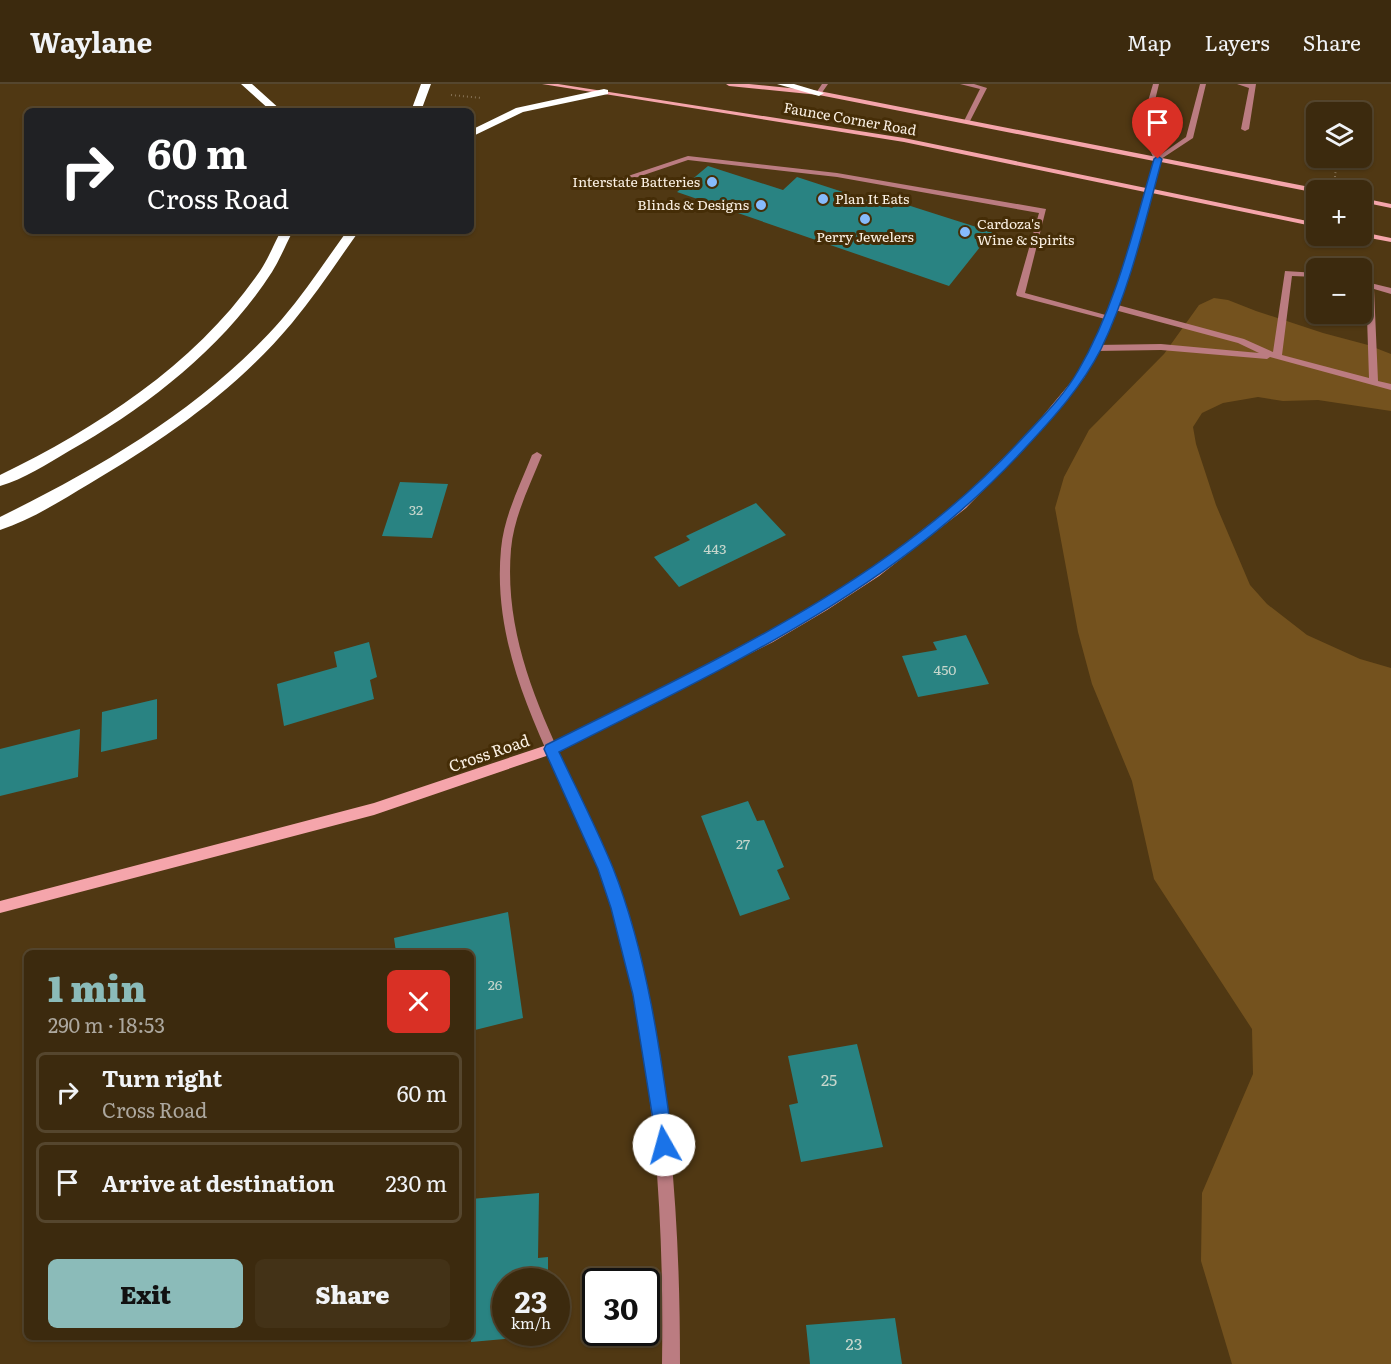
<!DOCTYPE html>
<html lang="en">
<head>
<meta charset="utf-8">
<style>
	:root { --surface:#3c2a0e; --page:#433217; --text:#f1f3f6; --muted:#aca79e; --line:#55462e; --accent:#8bbbb9 }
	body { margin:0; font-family:Literata,serif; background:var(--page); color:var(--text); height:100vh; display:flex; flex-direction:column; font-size:22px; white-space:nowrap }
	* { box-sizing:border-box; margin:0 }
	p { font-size:20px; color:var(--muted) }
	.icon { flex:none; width:33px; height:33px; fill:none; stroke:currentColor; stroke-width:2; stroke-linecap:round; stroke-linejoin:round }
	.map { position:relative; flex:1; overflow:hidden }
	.side { position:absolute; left:24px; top:866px; width:450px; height:390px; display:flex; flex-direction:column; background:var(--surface); border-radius:9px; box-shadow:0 2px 4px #0004,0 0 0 2px var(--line) }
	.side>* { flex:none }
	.guide { position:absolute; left:24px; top:24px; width:450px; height:126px; border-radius:9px; box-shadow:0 2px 4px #0004,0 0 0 2px var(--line); background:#202124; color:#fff; overflow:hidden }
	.fabs { position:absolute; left:1306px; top:18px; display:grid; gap:12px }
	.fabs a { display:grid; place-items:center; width:66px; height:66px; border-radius:9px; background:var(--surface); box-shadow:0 2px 4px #0004,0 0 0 2px var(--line); font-size:30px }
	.speed { position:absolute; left:492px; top:1184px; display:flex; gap:12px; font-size:30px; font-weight:700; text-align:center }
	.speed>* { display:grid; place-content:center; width:78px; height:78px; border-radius:50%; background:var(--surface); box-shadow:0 2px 4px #0004,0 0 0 2px var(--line); line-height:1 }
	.speed small { font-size:15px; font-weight:400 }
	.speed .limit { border:3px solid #111; border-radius:9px; background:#fff; color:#111 }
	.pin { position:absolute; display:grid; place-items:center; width:51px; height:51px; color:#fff; margin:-62px -26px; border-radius:50% 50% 50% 0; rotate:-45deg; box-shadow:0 0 6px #0007 }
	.pin .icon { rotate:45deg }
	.me { position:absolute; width:66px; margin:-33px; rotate:353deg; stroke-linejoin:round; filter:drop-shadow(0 0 4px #0008) }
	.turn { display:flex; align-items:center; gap:21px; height:126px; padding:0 24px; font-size:27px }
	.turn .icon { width:78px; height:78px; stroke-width:2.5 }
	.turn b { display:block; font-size:42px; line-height:51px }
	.round { display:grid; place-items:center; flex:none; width:63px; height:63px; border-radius:9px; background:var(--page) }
	.headline { display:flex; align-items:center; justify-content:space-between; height:102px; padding:0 24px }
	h1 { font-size:36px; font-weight:800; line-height:45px; color:var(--accent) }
	.button { display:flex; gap:12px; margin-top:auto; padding:12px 24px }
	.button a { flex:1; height:69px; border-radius:9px; background:var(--accent); color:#111; font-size:24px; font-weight:800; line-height:69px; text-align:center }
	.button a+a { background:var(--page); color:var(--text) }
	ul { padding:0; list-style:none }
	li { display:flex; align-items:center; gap:18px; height:81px; margin:0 12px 9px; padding:0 12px; border:3px solid var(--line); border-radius:9px }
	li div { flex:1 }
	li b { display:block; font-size:22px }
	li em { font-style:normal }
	header { display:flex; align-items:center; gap:36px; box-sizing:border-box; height:84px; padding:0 30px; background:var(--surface); border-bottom:2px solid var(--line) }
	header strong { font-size:28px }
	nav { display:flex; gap:33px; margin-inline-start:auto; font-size:21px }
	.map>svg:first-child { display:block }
	.green { fill:#74521e }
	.building { fill:#298382 }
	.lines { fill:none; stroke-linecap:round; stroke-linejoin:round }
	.path { stroke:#867255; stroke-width:2; stroke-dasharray:1 3; stroke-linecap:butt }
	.lane { fill:#bb7c81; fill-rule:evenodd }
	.street { fill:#bb7c81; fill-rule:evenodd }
	.secondary { fill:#f5a5ab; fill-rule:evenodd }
	.highway { fill:#fff; fill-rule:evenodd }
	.route { fill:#1a73e8; stroke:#114b97; stroke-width:1.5 }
	.poi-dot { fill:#87bbfb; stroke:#452d07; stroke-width:2 }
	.labels { text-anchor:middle; stroke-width:6; stroke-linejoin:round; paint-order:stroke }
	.far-street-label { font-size:14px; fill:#fbf1e4; stroke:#452d07 }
	.far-poi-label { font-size:14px; fill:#fbf1e4; stroke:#452d07; text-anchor:end }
	.number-label { font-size:14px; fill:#c6d6cc }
	.street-label { font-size:16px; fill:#fbf1e4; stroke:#452d07 }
	.near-number-label { font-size:16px; fill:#c6d6cc }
</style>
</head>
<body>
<header>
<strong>Waylane</strong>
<nav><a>Map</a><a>Layers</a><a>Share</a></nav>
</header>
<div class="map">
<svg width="1391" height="1280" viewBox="0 0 1391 1280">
	<rect width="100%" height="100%" fill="#503813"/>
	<!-- green -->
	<path class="green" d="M 1214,214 L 1228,216 L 1256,227 L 1323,249 L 1368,261 L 1391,270 L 1391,327 L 1318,316 L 1283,317 L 1258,313 L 1223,319 L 1202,329 L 1193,343 L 1196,360 L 1216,421 L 1250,501 L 1267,520 L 1307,551 L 1360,575 L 1391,584 L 1391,1280 L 1232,1280 L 1201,1177 L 1202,1109 L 1253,990 L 1252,945 L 1154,795 L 1132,697 L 1092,600 L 1078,548 L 1055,424 L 1064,393 L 1089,346 L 1164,270 L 1199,221 Z"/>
	<!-- building -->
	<path class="building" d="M 708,82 L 783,106 L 797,93 L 892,124 L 898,118 L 992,148 L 949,202 L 677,108 Z
		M 400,398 L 448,400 L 432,454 L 382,452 Z
		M 756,419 L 786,451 L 679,503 L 654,473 L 690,456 L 686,452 Z
		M 966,551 L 989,600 L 918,613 L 902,572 L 937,566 L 933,558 Z
		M 369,558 L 377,593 L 370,596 L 374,615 L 284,642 L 277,600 L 337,583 L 334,568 Z
		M 157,615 L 157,655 L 101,668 L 102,628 Z
		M 80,645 L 78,693 L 0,712 L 0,665 Z
		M 748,717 L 757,737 L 764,736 L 784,783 L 777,786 L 790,815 L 740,832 L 701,732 Z
		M 508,828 L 523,934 L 471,947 L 471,868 L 396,868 L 394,854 Z
		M 857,960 L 883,1063 L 801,1078 L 789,1021 L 798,1019 L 788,972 Z
		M 539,1109 L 538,1174 L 548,1173 L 548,1197 L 506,1197 L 506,1248 L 547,1248 L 547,1251 L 471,1258 L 471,1115 Z
		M 895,1234 L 902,1280 L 810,1280 L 806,1241 Z"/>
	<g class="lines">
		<!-- path -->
		<path class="path" d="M 451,11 L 482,14
			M 1335,93 L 1337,74"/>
		<!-- lane -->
		<path class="lane" d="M 822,0 L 828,0 L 821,10 L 817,10 L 816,9 Z
			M 960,0 L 974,0 L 987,4 L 970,37 L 967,39 L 964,37 L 980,5 Z
			M 1237,0 L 1256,0 L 1249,45 L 1245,47 L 1241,45 L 1249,4 Z
			M 688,72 L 837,89 L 1046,125 L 1025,209 L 1113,233 L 1109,236 L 1017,212 L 1016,210 L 1039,129 L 837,93 L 688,76 L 629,96 L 622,94 Z
			M 1285,187 L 1317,189 L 1317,193 L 1292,192 L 1282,271 L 1369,294 L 1366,203 L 1362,202 L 1362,197 L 1391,204 L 1391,210 L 1374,205 L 1378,297 L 1391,300 L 1391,306 L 1270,273 L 1267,275 L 1161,266 L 1096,267 L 1092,264 L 1096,261 L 1161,260 L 1259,269 L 1238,259 L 1111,225 L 1111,221 L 1114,220 L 1244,255 L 1273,268 Z"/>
		<!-- street -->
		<path class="street" d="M 1153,0 L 1159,0 L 1148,45 L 1160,71 L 1186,53 L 1200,0 L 1206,0 L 1193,54 L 1158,77 L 1154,75 L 1140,45 Z
			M 537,368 L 542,371 C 530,401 514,432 511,465 C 502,571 558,662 600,755 C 615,791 627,829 637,867 C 671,1003 680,1141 680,1280 L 662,1280 C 664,1141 656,1003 623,867 C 614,829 602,791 587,755 C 546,662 491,570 501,465 C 504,432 520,401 532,371 Z"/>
		<!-- secondary -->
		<path class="secondary" d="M 542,0 L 558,0 L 904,54 L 1146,104 L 1154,77 L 819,11 L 729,2 L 726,0 L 749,0 L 819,7 L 1320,105 L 1317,106 L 1317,109 L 1161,78 L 1153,105 L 1317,139 L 1317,143 L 1152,109 L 1128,195 L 1100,264 L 1084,294 L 1032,356 L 966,424 L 879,492 L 827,526 L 773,558 L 555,669 L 374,731 L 0,829 L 0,817 L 374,719 L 547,661 L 765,552 L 819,520 L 871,486 L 958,418 L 1026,352 L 1077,291 L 1092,264 L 1120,195 L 1145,108 L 904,58 Z
			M 1362,114 L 1391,120 L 1391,124 L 1362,118 Z
			M 1362,148 L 1391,154 L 1391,158 L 1359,152 L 1362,152 Z"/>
		<!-- highway -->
		<path class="highway" d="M 241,0 L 252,0 L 282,27 L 271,27 Z
			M 421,0 L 431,0 L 421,27 L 411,27 Z
			M 777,0 L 794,0 L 824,9 L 819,12 Z
			M 604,5 L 608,6 L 608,10 L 523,28 L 471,53 L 471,46 L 516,24 Z
			M 281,147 L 293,147 C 286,160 280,175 272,188 C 223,264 147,323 69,367 C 47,380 24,395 0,402 L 0,391 C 99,343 197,279 260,187 C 268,175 274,160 281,147 Z
			M 347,147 L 359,147 C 337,178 316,210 292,239 C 236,306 164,356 89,400 C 62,416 31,436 0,446 L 0,433 C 103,382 205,323 282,235 C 306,207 326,176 347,147 Z"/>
	</g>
	<!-- route -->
	<path class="route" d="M 1158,72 L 1162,75 C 1145,138 1130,205 1101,265 C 1082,302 1055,332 1027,362 C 897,505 728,582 559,668 C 577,706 597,745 613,784 C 647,870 661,970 673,1061 L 670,1067 L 664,1070 L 658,1067 L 633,911 L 611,824 L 598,785 L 544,665 L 546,661 C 713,577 887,500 1017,360 C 1038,337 1062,315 1078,287 C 1116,222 1133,147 1154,75 Z"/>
	<!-- markers -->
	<g class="poi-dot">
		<circle cx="712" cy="98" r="6"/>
		<circle cx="823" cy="115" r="6"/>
		<circle cx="761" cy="121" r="6"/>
		<circle cx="865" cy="135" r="6"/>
		<circle cx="965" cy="148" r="6"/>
	</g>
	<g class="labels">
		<!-- far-street labels -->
		<g class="far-street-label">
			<text transform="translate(850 35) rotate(10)" y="5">Faunce Corner Road</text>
		</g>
		<!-- far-poi labels -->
		<g class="far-poi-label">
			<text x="700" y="103">Interstate Batteries</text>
			<text x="835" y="120" text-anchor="start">Plan It Eats</text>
			<text x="749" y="126">Blinds &amp; Designs</text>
			<text x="977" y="145" text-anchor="start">Cardoza's<tspan x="977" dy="16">Wine &amp; Spirits</tspan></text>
			<text x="865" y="158" text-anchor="middle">Perry Jewelers</text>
		</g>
		<!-- number labels -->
		<g class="number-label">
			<text x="416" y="431">32</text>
			<text x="715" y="470">443</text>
			<text x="945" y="591">450</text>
			<text x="743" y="765">27</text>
			<text x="495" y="906">26</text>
		</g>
		<!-- street labels -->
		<g class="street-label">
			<text transform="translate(489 669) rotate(-19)" y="6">Cross Road</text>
		</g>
		<!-- near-number labels -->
		<g class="near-number-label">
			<text x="829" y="1002">25</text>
			<text x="854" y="1266">23</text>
		</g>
	</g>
</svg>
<div class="fabs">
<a><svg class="icon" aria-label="layers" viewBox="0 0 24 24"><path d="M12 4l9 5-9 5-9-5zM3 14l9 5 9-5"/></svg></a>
<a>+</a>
<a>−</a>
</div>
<div class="speed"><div>23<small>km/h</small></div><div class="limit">30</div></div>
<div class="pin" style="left:1158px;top:75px;background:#d93025"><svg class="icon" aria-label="arrive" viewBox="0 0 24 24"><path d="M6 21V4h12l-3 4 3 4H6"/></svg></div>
<svg class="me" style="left:664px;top:1061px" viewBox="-20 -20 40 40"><circle r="19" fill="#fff"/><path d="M0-13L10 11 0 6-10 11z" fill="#1a73e8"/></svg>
<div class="guide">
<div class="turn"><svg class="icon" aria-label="right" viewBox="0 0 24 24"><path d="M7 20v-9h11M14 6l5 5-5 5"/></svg><div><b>60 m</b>Cross Road</div></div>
</div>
<section class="side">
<div class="headline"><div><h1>1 min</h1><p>290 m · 18:53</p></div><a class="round" style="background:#d93025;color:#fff"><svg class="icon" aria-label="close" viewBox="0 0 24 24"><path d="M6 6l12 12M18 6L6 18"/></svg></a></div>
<ul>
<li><svg class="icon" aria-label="right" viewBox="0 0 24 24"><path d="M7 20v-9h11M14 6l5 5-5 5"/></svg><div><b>Turn right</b><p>Cross Road</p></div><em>60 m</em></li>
<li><svg class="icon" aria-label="arrive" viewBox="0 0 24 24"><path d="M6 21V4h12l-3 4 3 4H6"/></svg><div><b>Arrive at destination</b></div><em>230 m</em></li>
</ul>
<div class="button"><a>Exit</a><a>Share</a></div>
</section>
</div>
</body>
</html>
